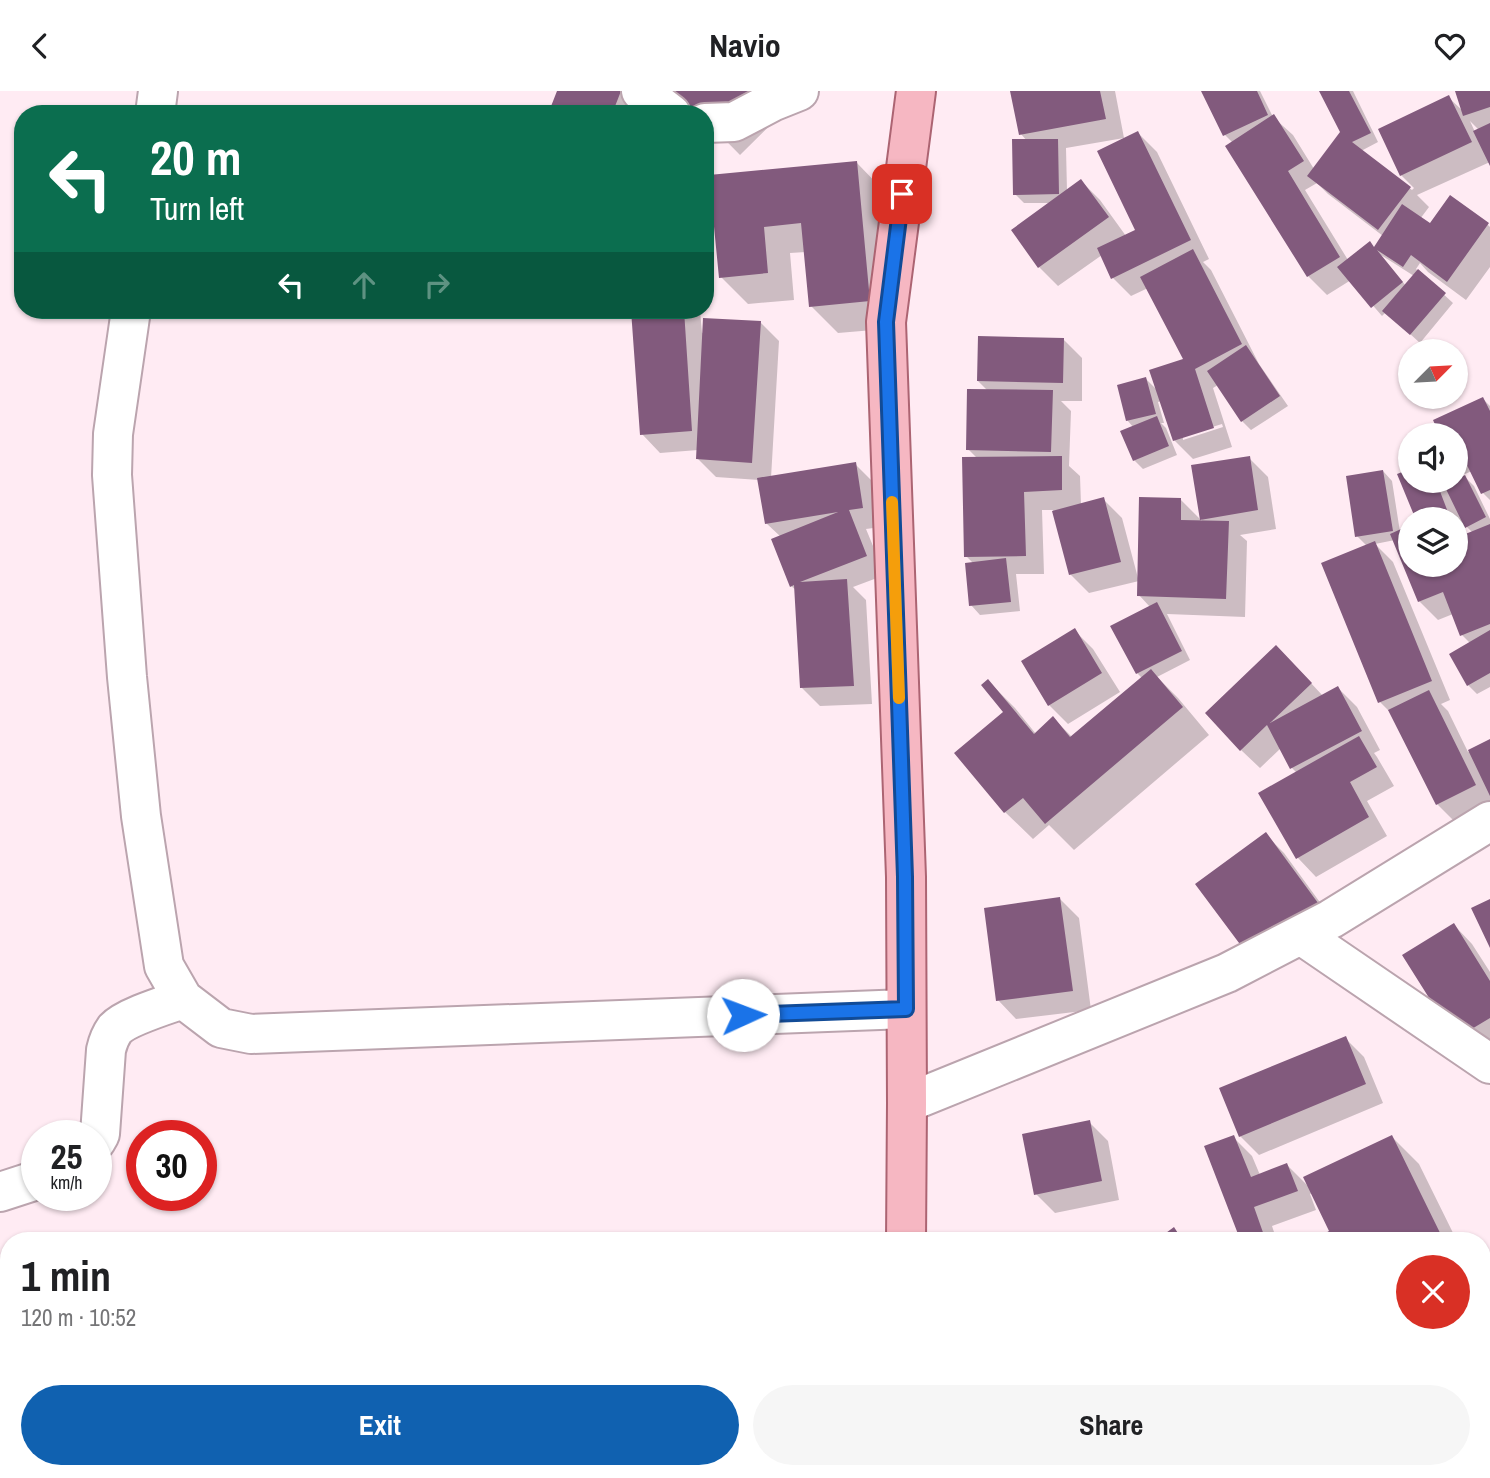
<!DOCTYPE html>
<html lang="en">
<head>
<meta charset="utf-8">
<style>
	:root { --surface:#fff; --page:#f6f6f6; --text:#202124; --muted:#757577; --accent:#1061b0 }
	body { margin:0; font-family:"Archivo Narrow",sans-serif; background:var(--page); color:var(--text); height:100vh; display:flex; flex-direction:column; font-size:26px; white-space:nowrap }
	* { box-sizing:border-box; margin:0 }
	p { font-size:23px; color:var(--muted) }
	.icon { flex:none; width:38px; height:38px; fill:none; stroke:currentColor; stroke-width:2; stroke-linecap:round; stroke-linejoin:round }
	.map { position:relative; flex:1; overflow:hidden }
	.drawer { position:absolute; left:0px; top:1141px; width:1491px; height:247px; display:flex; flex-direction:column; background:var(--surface); border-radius:28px 28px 0 0; box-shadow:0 2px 5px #0004 }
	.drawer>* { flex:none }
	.top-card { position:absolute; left:14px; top:14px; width:700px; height:214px; border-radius:28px; box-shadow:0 2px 5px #0004; background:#0b6e4f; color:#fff; overflow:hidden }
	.needle { width:46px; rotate:66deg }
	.tools { position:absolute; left:1398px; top:248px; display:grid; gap:14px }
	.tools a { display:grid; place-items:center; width:70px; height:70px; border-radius:50%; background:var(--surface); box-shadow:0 2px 5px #0004; font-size:35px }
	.speed { position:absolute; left:21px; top:1029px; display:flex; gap:14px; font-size:35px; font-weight:700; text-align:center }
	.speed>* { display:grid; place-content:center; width:91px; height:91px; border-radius:50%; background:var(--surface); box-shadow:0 2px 5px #0004; line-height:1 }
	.speed small { font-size:18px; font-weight:400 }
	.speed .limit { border:10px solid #d22; background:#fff; color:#111 }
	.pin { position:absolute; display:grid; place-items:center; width:60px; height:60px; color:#fff; margin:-30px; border-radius:14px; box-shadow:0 4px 10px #0006 }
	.me { position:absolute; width:77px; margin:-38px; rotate:88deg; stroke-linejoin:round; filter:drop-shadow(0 0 5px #0008) }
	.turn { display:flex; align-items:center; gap:24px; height:147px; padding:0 21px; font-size:32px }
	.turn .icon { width:91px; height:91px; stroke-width:2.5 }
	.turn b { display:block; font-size:49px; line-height:60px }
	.lanes { display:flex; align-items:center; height:66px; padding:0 21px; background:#0003; justify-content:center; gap:35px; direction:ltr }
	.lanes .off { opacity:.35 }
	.round { display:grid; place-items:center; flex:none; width:74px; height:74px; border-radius:37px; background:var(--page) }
	.summary { display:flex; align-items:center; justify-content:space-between; height:119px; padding:0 21px }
	h1 { font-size:42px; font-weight:700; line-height:52px }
	.button { display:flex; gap:14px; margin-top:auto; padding:14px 21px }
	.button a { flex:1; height:80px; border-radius:42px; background:var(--accent); color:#fff; font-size:28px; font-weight:700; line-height:80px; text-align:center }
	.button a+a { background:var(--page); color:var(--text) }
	header { display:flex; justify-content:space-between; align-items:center; height:91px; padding:0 21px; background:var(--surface); font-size:32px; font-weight:700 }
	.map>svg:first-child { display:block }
	.shadow { fill:#0003; fill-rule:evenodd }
	.building { fill:#825a7d }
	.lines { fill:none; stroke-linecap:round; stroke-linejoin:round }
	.minor-casing { stroke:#bba4ae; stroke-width:42 }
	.major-casing { stroke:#ac6472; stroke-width:42 }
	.minor { stroke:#fff; stroke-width:38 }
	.major { stroke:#f6b7c2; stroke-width:38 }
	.route-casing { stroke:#114b97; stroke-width:18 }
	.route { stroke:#1a73e8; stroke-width:12 }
	.slow { stroke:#f59e0b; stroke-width:12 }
</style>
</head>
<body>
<header><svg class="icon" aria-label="back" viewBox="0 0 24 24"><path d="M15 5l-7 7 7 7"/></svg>Navio<svg class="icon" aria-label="heart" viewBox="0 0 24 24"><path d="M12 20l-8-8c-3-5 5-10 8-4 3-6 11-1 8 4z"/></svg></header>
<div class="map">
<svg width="1490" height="1387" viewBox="0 0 1490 1387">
	<rect width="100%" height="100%" fill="#ffebf3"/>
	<!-- shadow -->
	<path class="shadow" d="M 559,0 L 645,0 L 646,2 L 638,23 L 549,23 Z
		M 677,0 L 805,0 L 740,64 Z
		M 1012,0 L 1115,0 L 1124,47 L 1066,57 L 1067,100 L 1081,90 L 1100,109 L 1126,145 L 1137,140 L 1138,42 L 1157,61 L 1209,168 L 1203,171 L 1211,179 L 1259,273 L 1288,315 L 1251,339 L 1242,330 L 1218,294 L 1213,297 L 1232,356 L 1193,368 L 1174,349 L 1161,310 L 1158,311 L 1164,332 L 1161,332 L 1166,337 L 1177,364 L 1143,378 L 1134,369 L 1134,337 L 1127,329 L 1146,288 L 1158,300 L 1186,269 L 1148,197 L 1131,205 L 1113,187 L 1102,164 L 1058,195 L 1039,176 L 1013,139 L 1051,112 L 1024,112 L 1015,103 L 1027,50 L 1021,43 ZM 1222,333 L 1223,336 L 1183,349 L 1183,345 Z
		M 1203,0 L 1260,0 L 1273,26 L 1293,44 L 1314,78 L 1345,47 L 1321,0 L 1353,0 L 1378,51 L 1361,60 L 1412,99 L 1414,97 L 1401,84 L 1448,6 L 1464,21 L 1457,0 L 1490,0 L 1490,71 L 1417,104 L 1429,116 L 1420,128 L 1430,134 L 1451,106 L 1488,134 L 1490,136 L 1490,176 L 1466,209 L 1428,181 L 1420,172 L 1416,178 L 1453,212 L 1420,252 L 1386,221 L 1382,225 L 1351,189 L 1327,204 L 1308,185 L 1233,52 L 1225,44 ZM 1470,30 L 1479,39 L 1475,41 ZM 1317,92 L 1328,103 L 1383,145 L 1375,158 L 1348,169 L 1305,99 ZM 1381,164 L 1414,185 L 1406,195 Z
		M 857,72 L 884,100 L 897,237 L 838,242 L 811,215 L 806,161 L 790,162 L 794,209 L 748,213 L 721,186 L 711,85 Z
		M 632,219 L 700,219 L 702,242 L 760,231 L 779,250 L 771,387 L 855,373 L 874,392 L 881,436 L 866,438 L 885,484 L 853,496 L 866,509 L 872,613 L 820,615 L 802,597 L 796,499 L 791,495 L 781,446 L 766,432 L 759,389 L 716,386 L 697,367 L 698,359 L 660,362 L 642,343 Z
		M 1063,248 L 1082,267 L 1082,310 L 1061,310 L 1071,320 L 1069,375 L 1080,385 L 1081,414 L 1103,408 L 1122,427 L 1138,487 L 1181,409 L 1202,430 L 1193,376 L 1249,367 L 1268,386 L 1276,438 L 1240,444 L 1247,450 L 1245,526 L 1167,523 L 1190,569 L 1157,586 L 1178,607 L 1209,644 L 1074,759 L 1049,734 L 1033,748 L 1005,721 L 1006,621 L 988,590 L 1015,617 L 1036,643 L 1053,627 L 1072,646 L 1142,587 L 1137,582 L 1150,516 L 1139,504 L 1139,490 L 1089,502 L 1070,483 L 1053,419 L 1042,419 L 1044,483 L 1016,483 L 1020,520 L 980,524 L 971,514 L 974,473 L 966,465 L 978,368 L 968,358 L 988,300 L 978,290 Z
		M 1483,308 L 1490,315 L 1490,409 L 1483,402 L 1472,380 L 1465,383 L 1456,374 L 1456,345 Z
		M 1410,379 L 1410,390 L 1445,390 L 1447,395 L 1465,386 L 1474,395 L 1490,428 L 1490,596 L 1477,603 L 1468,594 L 1470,552 L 1462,544 L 1453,523 L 1438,529 L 1419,510 L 1395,449 L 1375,453 L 1393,471 L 1450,609 L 1441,613 L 1448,620 L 1468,661 L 1490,650 L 1490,715 L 1456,732 L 1437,713 L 1393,624 L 1380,611 L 1367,455 L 1357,445 L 1383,380 L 1392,390 L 1400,441 L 1410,436 L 1410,474 L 1456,474 L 1456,429 L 1417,429 L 1399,384 ZM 1463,432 L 1473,442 L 1467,444 Z
		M 1075,540 L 1093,558 L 1120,601 L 1068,633 L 1049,614 Z
		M 1295,575 L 1323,605 L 1338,597 L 1357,616 L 1380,659 L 1374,662 L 1377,666 L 1394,695 L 1367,710 L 1387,745 L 1316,786 L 1298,767 L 1261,703 L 1297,682 L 1292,677 L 1281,657 L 1260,677 L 1241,659 Z
		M 1265,743 L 1284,762 L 1335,832 L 1249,863 Z
		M 1060,808 L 1079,827 L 1091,919 L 1016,928 L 998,909 Z
		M 1454,834 L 1472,853 L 1490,881 L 1490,970 L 1475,966 Z
		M 1345,947 L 1364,966 L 1383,1012 L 1259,1064 L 1240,1045 Z
		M 1089,1031 L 1108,1050 L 1119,1109 L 1055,1122 L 1036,1103 Z
		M 1233,1046 L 1252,1065 L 1260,1084 L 1287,1074 L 1308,1095 L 1392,1046 L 1419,1073 L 1457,1150 L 1320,1150 L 1331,1141 L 1312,1102 L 1310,1103 L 1316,1119 L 1272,1135 L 1277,1150 L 1224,1150 L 1240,1144 Z
		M 1482,1217 L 1484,1222 L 1490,1219 L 1490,1276 L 1482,1280 Z
		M 1132,1379 L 1215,1379 L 1219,1387 L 1136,1387 Z
		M 1256,1379 L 1403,1379 L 1406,1387 L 1236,1387 Z"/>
	<!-- building -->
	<path class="building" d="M 557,0 L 621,0 L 612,23 L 548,23 Z
		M 674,0 L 767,0 L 697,23 Z
		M 1010,0 L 1100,0 L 1106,28 L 1019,44 Z
		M 1201,0 L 1257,0 L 1268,24 L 1223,45 Z
		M 1319,0 L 1349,0 L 1371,42 L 1352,51 L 1411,96 L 1378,139 L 1307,85 L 1340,41 Z
		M 1455,0 L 1490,0 L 1490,16 L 1463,25 Z
		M 1449,4 L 1472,51 L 1400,85 L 1378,38 Z
		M 1274,23 L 1304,70 L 1288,80 L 1340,166 L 1307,186 L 1225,55 Z
		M 1490,32 L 1490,75 L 1473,40 Z
		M 1138,40 L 1191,149 L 1111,188 L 1097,157 L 1135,139 L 1097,60 Z
		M 1012,48 L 1058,48 L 1059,103 L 1013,104 Z
		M 857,70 L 870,210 L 809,216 L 801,132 L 764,136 L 768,182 L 719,187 L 709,84 Z
		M 1081,88 L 1109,126 L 1038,177 L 1011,139 Z
		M 1450,104 L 1489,132 L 1447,191 L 1411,164 L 1403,176 L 1377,159 L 1403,191 L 1371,217 L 1337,176 L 1370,150 L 1374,156 L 1402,113 L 1430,132 Z
		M 1193,158 L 1242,253 L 1195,278 L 1214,337 L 1173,350 L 1149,279 L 1183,268 L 1140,186 Z
		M 1418,178 L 1446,202 L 1410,244 L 1382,220 Z
		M 631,219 L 684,219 L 692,340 L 640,344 Z
		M 703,227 L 761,230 L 752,372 L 696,368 Z
		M 978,245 L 1064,247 L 1063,292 L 977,290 Z
		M 1246,254 L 1280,305 L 1241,331 L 1207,280 Z
		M 1146,286 L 1156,323 L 1126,330 L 1117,294 Z
		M 967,298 L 1053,299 L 1051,361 L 966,359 Z
		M 1483,306 L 1490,320 L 1490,399 L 1481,403 L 1465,370 L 1456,374 L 1456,345 L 1440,345 L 1433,329 Z
		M 1157,325 L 1169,355 L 1133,370 L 1120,340 Z
		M 1062,365 L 1062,399 L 1024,401 L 1026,465 L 964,466 L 962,366 Z
		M 1250,365 L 1258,419 L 1200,429 L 1191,374 Z
		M 856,371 L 863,417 L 849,419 L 867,465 L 800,491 L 847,488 L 854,595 L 800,597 L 794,494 L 790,496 L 771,448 L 838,421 L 765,433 L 757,387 Z
		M 1410,378 L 1410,390 L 1436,390 L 1451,429 L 1416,429 L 1397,383 Z
		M 1383,379 L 1393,440 L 1355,446 L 1346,385 Z
		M 1465,384 L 1486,426 L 1465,437 L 1444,394 L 1456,390 L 1456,389 Z
		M 1104,406 L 1121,471 L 1069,484 L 1052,420 Z
		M 1139,406 L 1181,407 L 1181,429 L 1229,430 L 1226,508 L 1137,505 Z
		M 1490,433 L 1490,533 L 1460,545 L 1443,501 L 1418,511 L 1390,443 L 1410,434 L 1410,474 L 1456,474 L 1456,440 L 1458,446 Z
		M 1375,450 L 1432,590 L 1378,612 L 1321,472 Z
		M 1006,467 L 1011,511 L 969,515 L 965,472 Z
		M 1157,511 L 1182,560 L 1136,583 L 1110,535 Z
		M 1075,537 L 1102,582 L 1048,615 L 1021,570 Z
		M 1490,539 L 1490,582 L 1467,595 L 1449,563 Z
		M 1276,554 L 1312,592 L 1270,632 L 1338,595 L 1362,640 L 1290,678 L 1267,634 L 1240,660 L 1205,622 Z
		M 1151,578 L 1183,616 L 1045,733 L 1023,707 L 1004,722 L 954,662 L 1003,621 L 981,594 L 988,588 L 1034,643 L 1053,625 L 1070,646 Z
		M 1429,599 L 1476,694 L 1436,714 L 1388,619 Z
		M 1359,645 L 1377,676 L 1350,691 L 1369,726 L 1296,768 L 1258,702 Z
		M 1490,648 L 1490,705 L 1468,659 Z
		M 1266,741 L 1318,812 L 1248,864 L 1195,793 Z
		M 1060,806 L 1073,900 L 996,910 L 984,817 Z
		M 1490,808 L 1490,857 L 1471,817 Z
		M 1454,832 L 1490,890 L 1490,927 L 1455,948 L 1402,864 Z
		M 1346,945 L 1366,993 L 1239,1046 L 1219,997 Z
		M 1090,1029 L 1102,1090 L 1034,1104 L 1022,1043 Z
		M 1234,1044 L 1251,1086 L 1287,1072 L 1298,1100 L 1254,1116 L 1266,1150 L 1219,1150 L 1238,1143 L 1204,1055 Z
		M 1392,1044 L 1444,1150 L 1318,1150 L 1317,1147 L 1329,1140 L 1303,1086 Z
		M 1174,1136 L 1183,1150 L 1155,1150 Z
		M 1490,1217 L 1490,1271 L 1482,1254 L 1482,1221 Z
		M 1490,1285 L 1490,1365 L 1482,1354 L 1482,1291 Z
		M 1130,1379 L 1196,1379 L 1179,1387 L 1134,1387 Z
		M 1251,1379 L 1330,1379 L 1333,1387 L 1231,1387 Z
		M 1337,1379 L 1391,1379 L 1394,1387 L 1340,1387 Z"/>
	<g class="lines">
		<!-- minor casing -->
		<g class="minor-casing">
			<path id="minor" d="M 641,0 L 671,23
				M 155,23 L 158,0
				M 705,32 L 734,31 L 774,10 L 799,0
				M 131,219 L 113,343 L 112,384 L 127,586 L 141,725 L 164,875 L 183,908 L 221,937 L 251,943 L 906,918
				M 1301,844 L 1490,973
				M 907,1012 L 1227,882 L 1331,828 L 1490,730
				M 96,1050 L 100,1043 L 106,959 C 108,950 110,945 115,938 C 126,926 166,914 183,908
				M 0,1101 L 37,1089"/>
		</g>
		<!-- major casing -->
		<g class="major-casing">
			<path id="major" d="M 906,1150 L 907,1012 L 906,786 L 886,231 L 916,0
				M 904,1387 L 904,1379"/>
		</g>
		<!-- minor -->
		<use href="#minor" class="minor"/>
		<!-- major -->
		<use href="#major" class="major"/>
	</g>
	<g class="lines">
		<!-- route casing -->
		<g class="route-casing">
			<path id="route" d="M 743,924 L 906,918 L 905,786 L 886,231 L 902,103"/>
		</g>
		<!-- route -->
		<use href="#route" class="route"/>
		<!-- slow -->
		<path class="slow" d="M 892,411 L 899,607"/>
	</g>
</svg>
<div class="tools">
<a><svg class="needle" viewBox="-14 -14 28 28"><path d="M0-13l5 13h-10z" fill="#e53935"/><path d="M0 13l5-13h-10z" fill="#757577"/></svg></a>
<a><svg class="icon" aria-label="sound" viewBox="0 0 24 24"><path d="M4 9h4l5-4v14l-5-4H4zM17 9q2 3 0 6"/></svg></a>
<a><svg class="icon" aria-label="layers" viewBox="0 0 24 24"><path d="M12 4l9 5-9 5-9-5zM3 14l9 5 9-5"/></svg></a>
</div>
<div class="speed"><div>25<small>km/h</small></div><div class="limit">30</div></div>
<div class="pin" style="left:902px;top:103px;background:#d93025"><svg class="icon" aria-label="arrive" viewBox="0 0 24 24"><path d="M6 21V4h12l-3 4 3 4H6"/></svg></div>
<svg class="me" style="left:743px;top:924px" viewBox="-20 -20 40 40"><circle r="19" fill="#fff"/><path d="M0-13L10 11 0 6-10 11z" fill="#1a73e8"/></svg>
<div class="top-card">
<div class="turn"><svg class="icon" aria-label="left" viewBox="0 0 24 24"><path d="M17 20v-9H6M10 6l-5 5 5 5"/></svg><div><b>20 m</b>Turn left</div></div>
<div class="lanes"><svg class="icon" aria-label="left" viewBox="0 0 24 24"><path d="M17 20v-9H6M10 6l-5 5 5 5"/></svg><svg class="icon off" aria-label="ahead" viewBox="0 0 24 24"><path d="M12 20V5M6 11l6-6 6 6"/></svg><svg class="icon off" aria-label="right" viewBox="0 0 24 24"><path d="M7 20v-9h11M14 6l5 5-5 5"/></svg></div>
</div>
<section class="drawer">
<div class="summary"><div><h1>1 min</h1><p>120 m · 10:52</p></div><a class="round" style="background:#d93025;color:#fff"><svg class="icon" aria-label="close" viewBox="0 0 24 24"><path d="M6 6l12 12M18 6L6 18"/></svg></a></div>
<div class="button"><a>Exit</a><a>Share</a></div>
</section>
</div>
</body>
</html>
